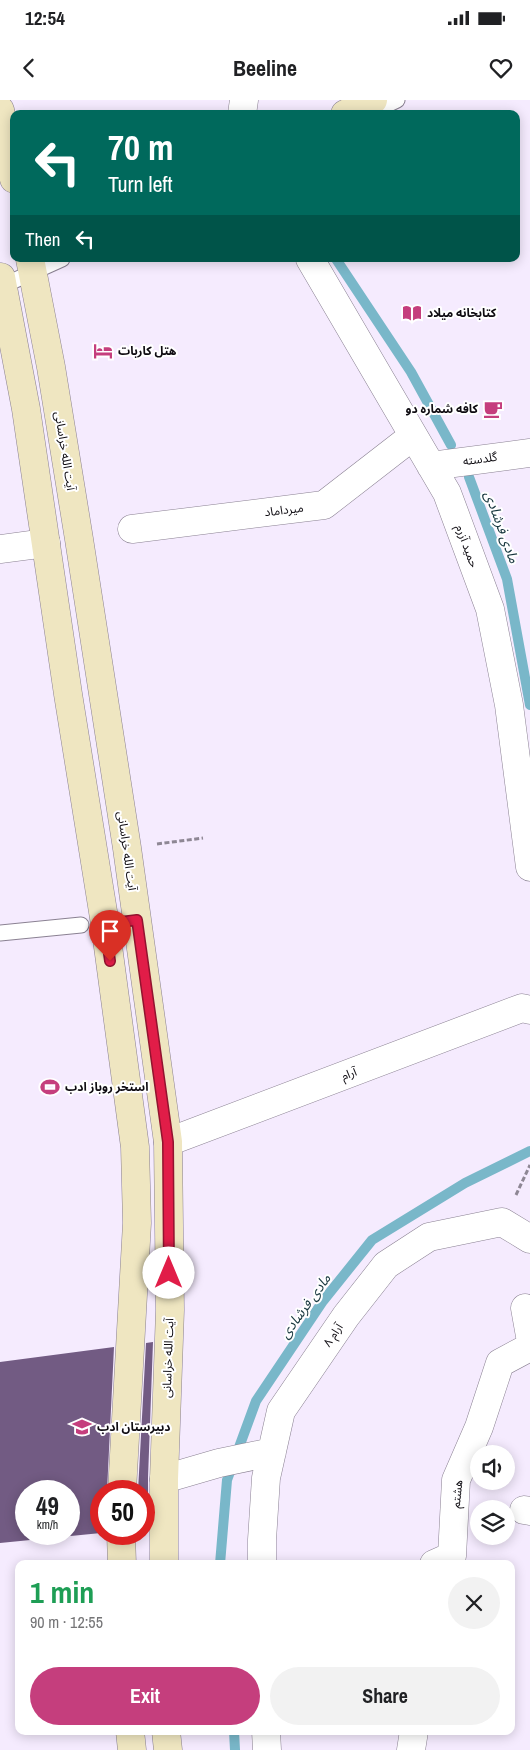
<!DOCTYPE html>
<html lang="en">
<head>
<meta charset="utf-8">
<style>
	:root { --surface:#fff; --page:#f2f2f2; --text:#202124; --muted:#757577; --accent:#c53e7d }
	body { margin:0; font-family:"Archivo Narrow","Noto Sans Arabic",sans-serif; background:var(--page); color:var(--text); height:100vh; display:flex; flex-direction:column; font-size:19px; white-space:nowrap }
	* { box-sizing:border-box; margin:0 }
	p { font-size:16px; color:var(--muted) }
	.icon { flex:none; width:28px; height:28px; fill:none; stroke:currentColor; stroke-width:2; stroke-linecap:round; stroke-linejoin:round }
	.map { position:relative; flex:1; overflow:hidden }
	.drawer { position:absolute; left:15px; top:1460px; width:500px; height:175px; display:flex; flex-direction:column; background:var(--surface); border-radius:10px; box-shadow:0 2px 12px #0003 }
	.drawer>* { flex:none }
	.hud { position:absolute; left:10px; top:10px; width:510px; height:152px; border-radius:10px; box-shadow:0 2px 12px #0003; background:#00695c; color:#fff; overflow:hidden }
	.controls { position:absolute; left:470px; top:1345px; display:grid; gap:10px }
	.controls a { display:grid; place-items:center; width:45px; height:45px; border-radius:50%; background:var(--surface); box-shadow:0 2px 12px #0003; font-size:25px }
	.speed { position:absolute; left:15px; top:1380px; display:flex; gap:10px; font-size:25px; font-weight:700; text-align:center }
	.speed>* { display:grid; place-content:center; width:65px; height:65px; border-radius:50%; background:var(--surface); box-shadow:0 2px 12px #0003; line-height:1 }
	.speed small { font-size:12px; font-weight:400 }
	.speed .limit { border:8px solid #d22; background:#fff; color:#111 }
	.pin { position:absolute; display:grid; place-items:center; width:42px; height:42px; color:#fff; margin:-51px -21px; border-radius:50% 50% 50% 0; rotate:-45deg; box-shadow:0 0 5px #0007 }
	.pin .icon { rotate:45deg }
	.me { position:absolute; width:55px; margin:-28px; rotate:0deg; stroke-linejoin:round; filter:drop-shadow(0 0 4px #0008) }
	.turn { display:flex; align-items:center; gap:18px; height:105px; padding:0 15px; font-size:22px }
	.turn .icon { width:65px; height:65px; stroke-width:2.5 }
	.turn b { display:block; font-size:35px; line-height:42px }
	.then { display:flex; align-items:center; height:48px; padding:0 15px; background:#0003; gap:10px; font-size:19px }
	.round { display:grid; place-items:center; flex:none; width:52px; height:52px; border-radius:26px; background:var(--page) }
	.summary { display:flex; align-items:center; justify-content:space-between; height:85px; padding:0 15px }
	h1 { font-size:30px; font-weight:800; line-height:38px; color:#1e9e55 }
	.primary-button { display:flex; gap:10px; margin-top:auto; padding:10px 15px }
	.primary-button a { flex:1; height:58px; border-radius:30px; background:var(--accent); color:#fff; font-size:20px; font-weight:800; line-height:58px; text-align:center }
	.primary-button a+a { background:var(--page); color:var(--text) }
	.status { display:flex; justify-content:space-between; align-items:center; height:35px; padding:0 25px; background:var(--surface); direction:ltr }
	.status svg { height:14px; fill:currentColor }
	header { display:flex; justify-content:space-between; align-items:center; height:65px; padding:0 15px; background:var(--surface); font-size:22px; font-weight:800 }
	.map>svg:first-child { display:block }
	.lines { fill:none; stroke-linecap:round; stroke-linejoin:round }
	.stream { stroke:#79b7c9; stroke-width:10 }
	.building { fill:#725b83; fill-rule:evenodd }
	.lane-casing { stroke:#8a8192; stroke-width:17 }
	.street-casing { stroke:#8a8192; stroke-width:29 }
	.secondary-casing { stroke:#8a8192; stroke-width:29 }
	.path { stroke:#8e8794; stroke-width:3; stroke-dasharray:5 2.5; stroke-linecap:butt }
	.lane { stroke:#fff; stroke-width:15 }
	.street { stroke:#fff; stroke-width:28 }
	.secondary { stroke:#efe6c1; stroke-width:28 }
	.route-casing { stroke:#92132f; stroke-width:12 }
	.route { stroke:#e11d48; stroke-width:9 }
	.labels { text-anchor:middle; stroke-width:4; stroke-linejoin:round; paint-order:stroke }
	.poi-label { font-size:12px; font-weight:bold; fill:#0e0b11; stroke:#fff; text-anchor:start }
	.street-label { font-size:12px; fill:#0e0b11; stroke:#fff }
	.water-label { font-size:14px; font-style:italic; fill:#17363e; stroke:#fff }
</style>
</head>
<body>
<div class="status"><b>12:54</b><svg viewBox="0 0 49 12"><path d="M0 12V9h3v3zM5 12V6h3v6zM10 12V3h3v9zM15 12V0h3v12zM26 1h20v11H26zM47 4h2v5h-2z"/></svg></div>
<header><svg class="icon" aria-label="back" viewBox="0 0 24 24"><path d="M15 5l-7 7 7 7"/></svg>Beeline<svg class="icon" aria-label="heart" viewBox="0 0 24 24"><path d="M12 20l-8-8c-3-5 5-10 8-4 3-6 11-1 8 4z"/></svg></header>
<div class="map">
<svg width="530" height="1650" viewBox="0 0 530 1650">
	<rect width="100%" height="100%" fill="#f5ebfe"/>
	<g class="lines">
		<!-- stream -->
		<path class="stream" d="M 336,159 L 411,272 L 451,345
			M 469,377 L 507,479 L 530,605
			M 220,1464 L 227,1380 L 256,1301 L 323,1201 L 372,1140 L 465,1083 L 530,1051
			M 234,1631 L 235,1650"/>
	</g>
	<!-- building -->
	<path class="building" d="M 153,1242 L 148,1378 L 148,1429 L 144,1429 L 144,1391 L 138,1391 L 146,1243 Z
		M 114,1247 L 107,1391 L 101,1391 L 101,1433 L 0,1443 L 0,1262 ZM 26,1391 L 69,1391 L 69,1434 L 26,1434 Z"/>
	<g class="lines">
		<!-- lane casing -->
		<g class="lane-casing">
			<path id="lane" d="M 368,14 L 397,0
				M 0,187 L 62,159
				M 0,833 L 81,825"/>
		</g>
		<!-- street casing -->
		<g class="street-casing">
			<path id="street" d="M 242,14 L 244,0
				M 310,159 L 447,393 L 490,509 L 509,605 L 530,767
				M 431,366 L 530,353
				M 132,429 L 324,405 L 413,336
				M 0,449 L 46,443
				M 168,1042 L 522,908 L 530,910
				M 525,1208 L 530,1236
				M 164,1379 L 219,1363 L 272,1352
				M 524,1410 L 530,1411
				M 262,1464 L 262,1440 L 266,1378 L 281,1311 L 346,1216 L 386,1165 L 429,1137 L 502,1122 L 530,1139
				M 434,1464 L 452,1456 L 456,1380 L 479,1327 L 500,1263 L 530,1247
				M 266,1631 L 267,1650
				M 411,1650 L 414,1631"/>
		</g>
		<!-- secondary casing -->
		<g class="secondary-casing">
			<path id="secondary" d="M 0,10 L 14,79
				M 345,14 L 373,0
				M 30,159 L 51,267 L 79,439 L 127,748 L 168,1042 L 170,1210 L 164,1379 L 164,1464
				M 1,177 L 26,309 L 68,594 L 105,824 L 135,1047 L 137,1123 L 122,1391
				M 121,1434 L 122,1464
				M 130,1631 L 132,1650
				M 166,1631 L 168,1650"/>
		</g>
		<!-- path -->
		<path class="path" d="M 157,744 L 203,738
			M 516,1095 L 530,1065"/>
		<!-- lane -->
		<use href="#lane" class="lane"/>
		<!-- street -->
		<use href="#street" class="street"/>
		<!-- secondary -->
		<use href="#secondary" class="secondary"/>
	</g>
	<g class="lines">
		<!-- route casing -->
		<g class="route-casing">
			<path id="route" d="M 110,861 L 105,824 L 137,820 L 168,1042 L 169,1173"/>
		</g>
		<!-- route -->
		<use href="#route" class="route"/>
	</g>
	<!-- icons -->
	<defs>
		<g id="library-bare" transform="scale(1.5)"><path d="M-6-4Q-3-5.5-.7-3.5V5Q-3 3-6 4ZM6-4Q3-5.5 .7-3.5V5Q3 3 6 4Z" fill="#c53e7d" stroke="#fff" stroke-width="2.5" paint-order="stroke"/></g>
		<g id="hotel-bare" transform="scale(1.5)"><path d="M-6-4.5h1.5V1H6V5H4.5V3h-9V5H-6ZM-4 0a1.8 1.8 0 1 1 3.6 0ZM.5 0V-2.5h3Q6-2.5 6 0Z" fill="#c53e7d" stroke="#fff" stroke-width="2.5" paint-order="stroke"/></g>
		<g id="cafe-bare" transform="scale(1.5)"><path d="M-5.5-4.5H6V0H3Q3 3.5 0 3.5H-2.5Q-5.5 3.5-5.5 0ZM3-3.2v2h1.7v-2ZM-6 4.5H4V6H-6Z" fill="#c53e7d" stroke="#fff" stroke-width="2.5" paint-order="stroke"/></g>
		<g id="stadium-bare" transform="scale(1.5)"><path d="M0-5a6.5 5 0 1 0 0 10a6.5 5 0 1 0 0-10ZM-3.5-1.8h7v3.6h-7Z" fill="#c53e7d" stroke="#fff" stroke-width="2.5" paint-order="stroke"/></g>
		<g id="school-bare" transform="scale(1.5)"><path d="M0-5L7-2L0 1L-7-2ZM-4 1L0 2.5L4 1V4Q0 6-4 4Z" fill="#c53e7d" stroke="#fff" stroke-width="2.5" paint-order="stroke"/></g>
	</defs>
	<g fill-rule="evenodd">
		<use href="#library-bare" x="412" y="213"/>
		<use href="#hotel-bare" x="103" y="251"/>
		<use href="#cafe-bare" x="493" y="309"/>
		<use href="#stadium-bare" x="50" y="987"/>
		<use href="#school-bare" x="82" y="1327"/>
	</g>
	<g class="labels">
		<!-- poi labels -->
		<g class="poi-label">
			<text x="427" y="217">کتابخانه میلاد</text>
			<text x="118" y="255">هتل کاربات</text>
			<text x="478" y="313" text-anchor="end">کافه شماره دو</text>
			<text x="65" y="991">استخر روباز ادب</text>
			<text x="97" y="1331">دبیرستان ادب</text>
		</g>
		<!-- street labels -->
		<g class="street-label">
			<text transform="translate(65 351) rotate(81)" y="4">آیت الله خراسانی</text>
			<text transform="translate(480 359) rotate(-8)" y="4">گلدسته</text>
			<text transform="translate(284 410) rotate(-7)" y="4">میرداماد</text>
			<text transform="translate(467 446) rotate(70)" y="4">حمید آزرم</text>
			<text transform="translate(127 751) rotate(82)" y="4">آیت الله خراسانی</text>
			<text transform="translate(349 974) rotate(-21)" y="4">آرام</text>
			<text transform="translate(333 1235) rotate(-56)" y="4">۸ آرام</text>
			<text transform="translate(168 1258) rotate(-88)" y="4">آیت الله خراسانی</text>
			<text transform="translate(457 1394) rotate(-84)" y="4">هشتم</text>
		</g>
		<!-- water labels -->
		<g class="water-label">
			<text transform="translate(502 427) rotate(70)" y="5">مادی فرشادی</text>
			<text transform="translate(305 1206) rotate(-54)" y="5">مادی فرشادی</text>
		</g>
	</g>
</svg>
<div class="controls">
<a><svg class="icon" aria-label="sound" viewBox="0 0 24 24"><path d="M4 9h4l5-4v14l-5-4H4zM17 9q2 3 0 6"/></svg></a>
<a><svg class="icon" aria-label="layers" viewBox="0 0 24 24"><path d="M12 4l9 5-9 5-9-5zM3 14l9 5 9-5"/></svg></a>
</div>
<div class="speed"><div>49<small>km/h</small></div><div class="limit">50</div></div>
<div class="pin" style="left:110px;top:861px;background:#d93025"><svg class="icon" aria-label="arrive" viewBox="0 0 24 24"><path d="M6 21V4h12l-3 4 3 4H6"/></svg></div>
<svg class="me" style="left:169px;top:1173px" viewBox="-20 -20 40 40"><circle r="19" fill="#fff"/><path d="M0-13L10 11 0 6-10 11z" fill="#e11d48"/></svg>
<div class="hud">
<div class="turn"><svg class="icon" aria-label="left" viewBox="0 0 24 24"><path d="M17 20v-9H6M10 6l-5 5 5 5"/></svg><div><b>70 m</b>Turn left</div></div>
<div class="then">Then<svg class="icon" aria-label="left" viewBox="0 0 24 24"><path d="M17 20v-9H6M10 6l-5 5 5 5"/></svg></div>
</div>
<section class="drawer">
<div class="summary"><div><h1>1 min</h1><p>90 m · 12:55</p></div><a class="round"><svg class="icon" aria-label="close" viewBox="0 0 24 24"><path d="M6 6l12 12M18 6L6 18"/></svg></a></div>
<div class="primary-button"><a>Exit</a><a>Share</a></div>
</section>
</div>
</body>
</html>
